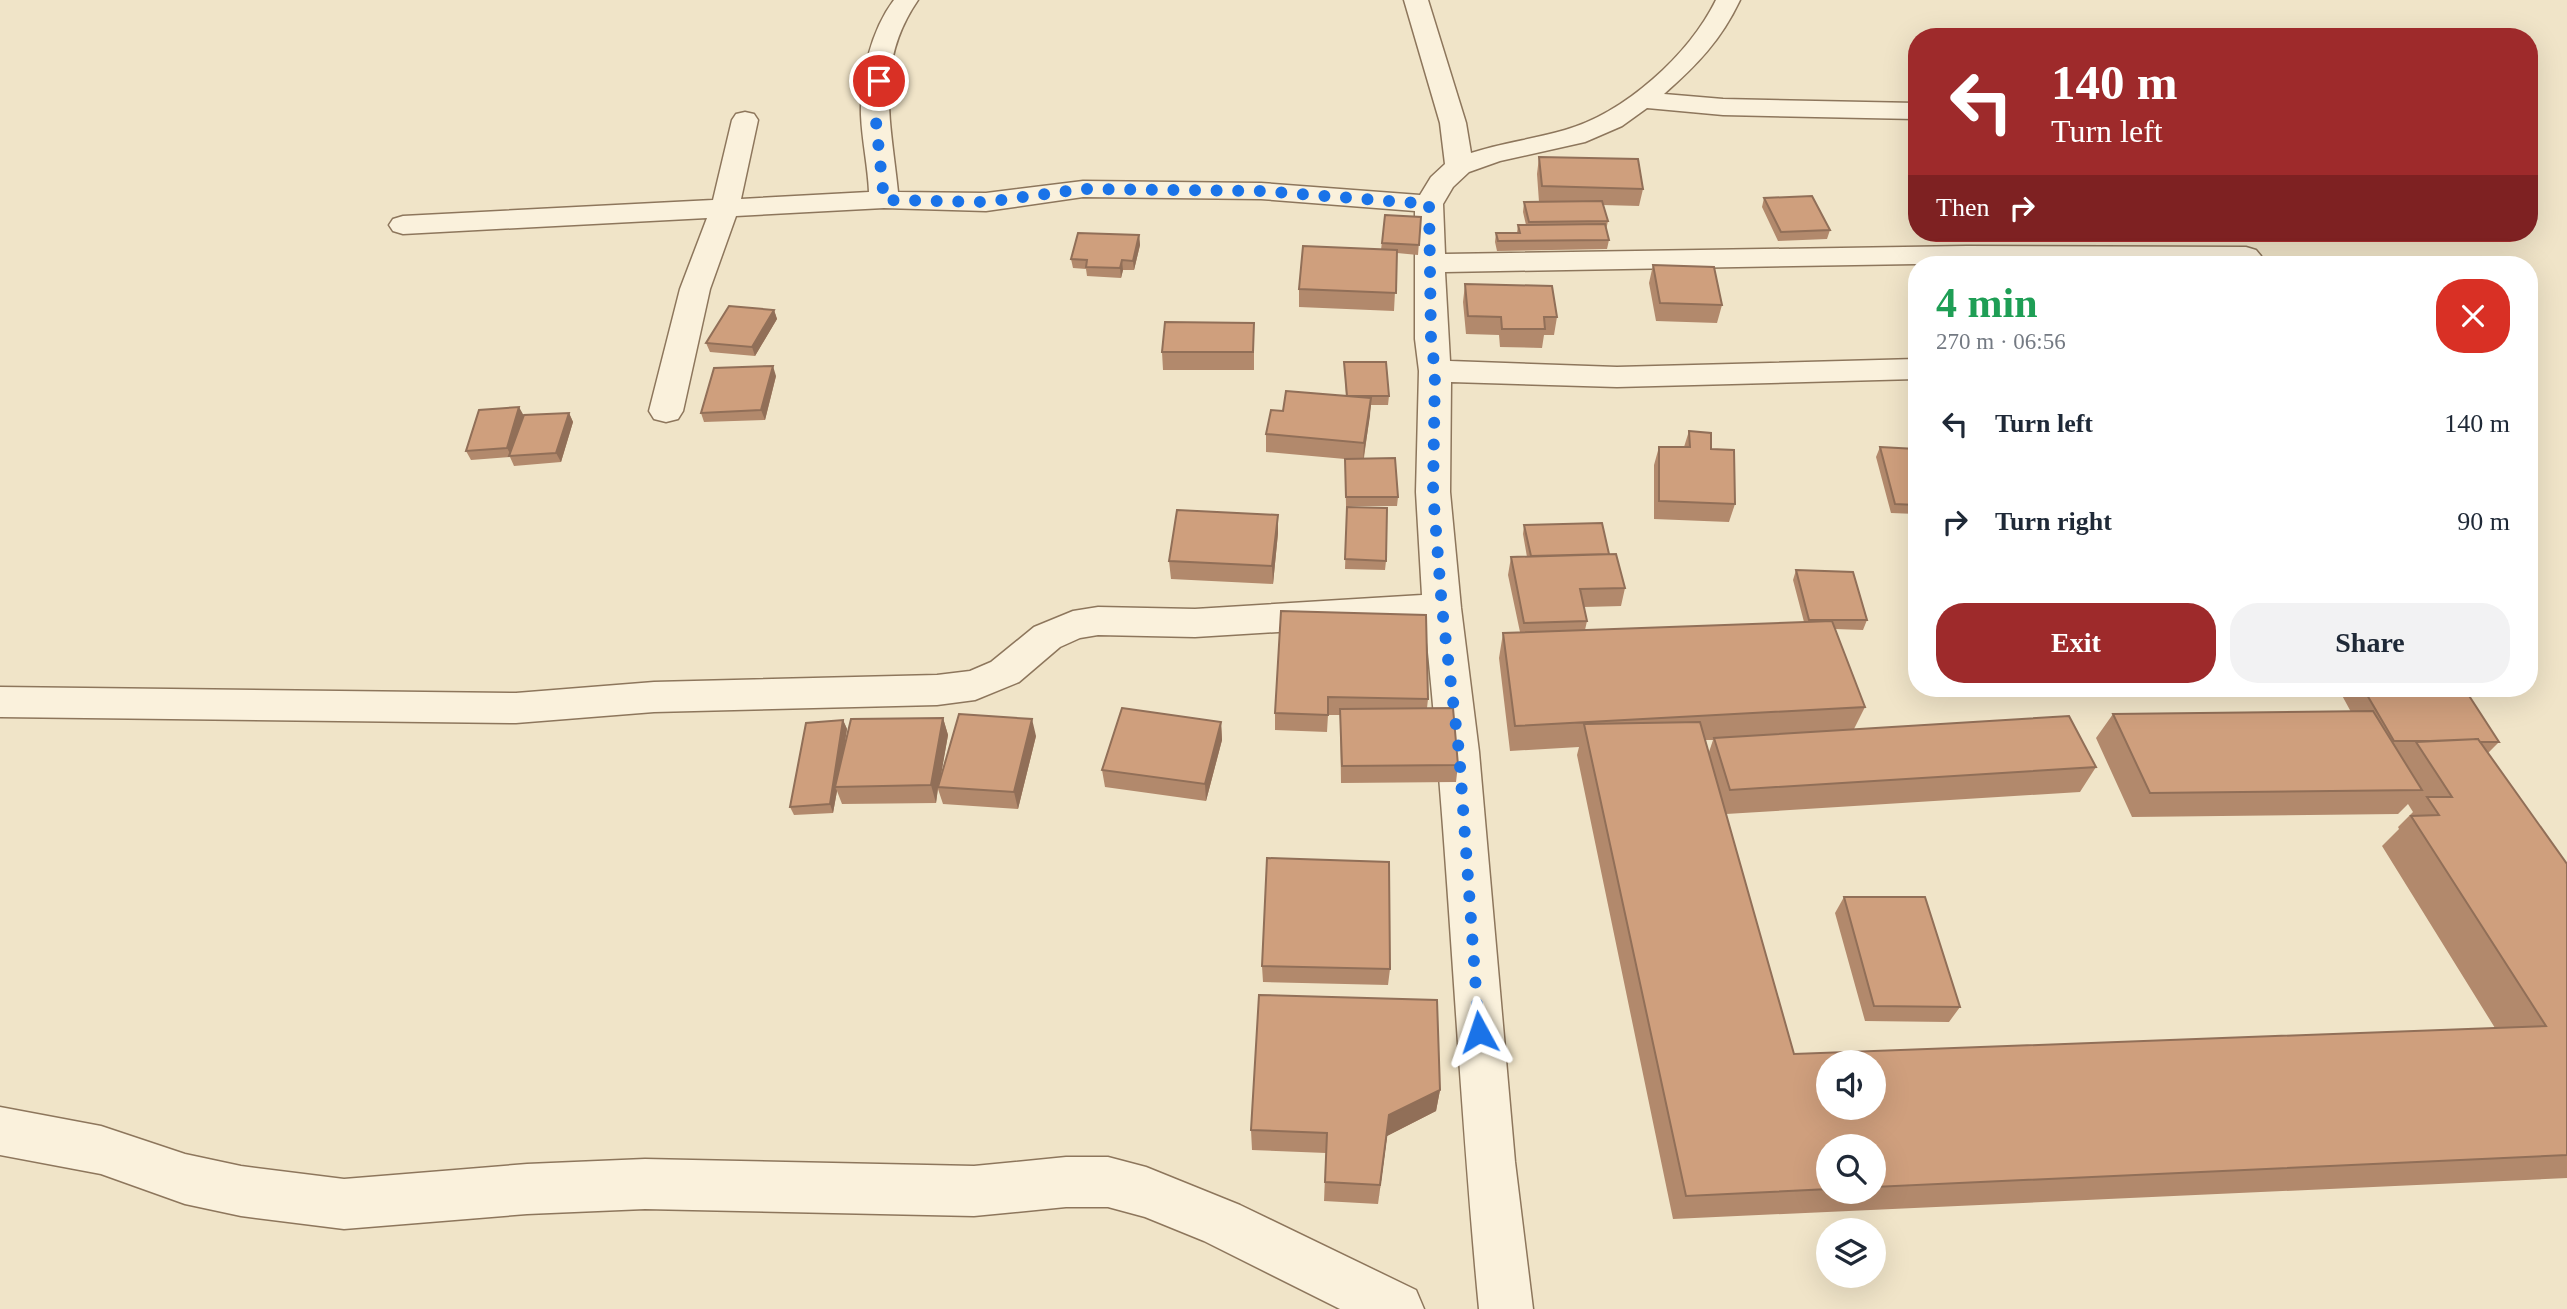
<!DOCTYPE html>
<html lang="en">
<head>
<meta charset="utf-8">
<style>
	:root { --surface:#fff; --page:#f2f2f3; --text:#1f2937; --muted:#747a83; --accent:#9e2a2b }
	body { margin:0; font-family:"Times New Roman",serif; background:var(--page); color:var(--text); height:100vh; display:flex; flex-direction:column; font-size:26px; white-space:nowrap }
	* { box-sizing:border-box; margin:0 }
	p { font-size:23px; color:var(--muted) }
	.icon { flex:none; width:38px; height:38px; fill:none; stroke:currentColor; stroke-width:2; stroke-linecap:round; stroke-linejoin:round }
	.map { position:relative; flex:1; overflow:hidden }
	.panel { position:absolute; left:1908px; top:256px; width:630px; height:441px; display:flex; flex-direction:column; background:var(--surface); border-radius:28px; box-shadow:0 7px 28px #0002 }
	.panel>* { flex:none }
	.hud { position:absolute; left:1908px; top:28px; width:630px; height:214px; border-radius:28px; box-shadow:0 7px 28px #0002; background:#9e2a2b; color:#fff; overflow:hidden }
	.tools { position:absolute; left:1816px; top:1050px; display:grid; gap:14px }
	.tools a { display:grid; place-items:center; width:70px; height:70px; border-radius:50%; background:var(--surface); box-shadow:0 7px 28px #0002; font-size:35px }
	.pin { position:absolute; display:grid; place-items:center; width:60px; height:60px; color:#fff; margin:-30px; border:4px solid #fff; border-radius:50%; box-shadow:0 2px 7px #0007 }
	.me { position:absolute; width:77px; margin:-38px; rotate:355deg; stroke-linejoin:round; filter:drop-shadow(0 0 5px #0008) }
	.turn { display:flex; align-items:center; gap:24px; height:147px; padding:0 28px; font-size:32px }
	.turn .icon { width:91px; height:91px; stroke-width:2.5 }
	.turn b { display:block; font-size:49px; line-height:60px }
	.then { display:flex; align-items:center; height:66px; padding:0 28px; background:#0003; gap:14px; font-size:26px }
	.round { display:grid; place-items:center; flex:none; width:74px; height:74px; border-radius:28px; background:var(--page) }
	.summary { display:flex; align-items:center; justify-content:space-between; height:119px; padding:0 28px }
	h1 { font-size:42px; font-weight:600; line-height:52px; color:#1e9e55 }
	.primary-button { display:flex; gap:14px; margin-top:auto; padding:14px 28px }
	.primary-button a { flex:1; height:80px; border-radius:28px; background:var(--accent); color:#fff; font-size:28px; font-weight:600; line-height:80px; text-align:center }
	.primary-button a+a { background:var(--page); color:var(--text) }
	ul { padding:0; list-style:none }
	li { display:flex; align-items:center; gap:21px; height:98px; padding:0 28px }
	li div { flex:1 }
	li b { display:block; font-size:26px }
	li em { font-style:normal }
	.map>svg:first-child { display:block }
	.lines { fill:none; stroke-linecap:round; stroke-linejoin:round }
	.minor-casing { stroke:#8d765c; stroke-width:3 }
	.minor { fill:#faf1dc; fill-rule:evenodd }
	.wall { fill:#b2896c; fill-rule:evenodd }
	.shaded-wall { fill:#916f58 }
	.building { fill:#cf9f7d; stroke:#916f58; stroke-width:2; fill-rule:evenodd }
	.route { stroke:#1a73e8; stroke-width:12; stroke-dasharray:0 21.6 }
</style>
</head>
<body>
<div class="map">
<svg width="2567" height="1309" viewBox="0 0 2567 1309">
	<rect width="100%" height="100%" fill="#f0e4c8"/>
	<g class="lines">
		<!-- minor casing -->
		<g class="minor-casing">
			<path id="minor" d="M 894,0 L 918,0 C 874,64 891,122 898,192 L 986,193 L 1083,181 L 1261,183 L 1420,195 L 1431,177 L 1445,164 L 1440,123 L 1404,0 L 1428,0 L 1466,123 L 1471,153 C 1502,143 1534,139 1565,130 C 1625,113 1689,55 1716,0 L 1740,0 C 1721,40 1697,65 1664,94 L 1723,99 L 1916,103 L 1916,119 L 1723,115 L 1647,108 L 1622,126 L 1585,142 L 1500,161 L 1469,172 L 1453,187 L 1443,204 L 1445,254 L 1967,246 L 2246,247 L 2256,250 L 2261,256 L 2256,262 L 2249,264 L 1916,264 L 1445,272 L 1450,361 L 1617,367 L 1916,359 L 1916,379 L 1617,387 L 1451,382 L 1450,492 L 1461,608 L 1479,752 L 1515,1162 L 1533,1309 L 1479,1309 C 1457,1081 1449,851 1425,623 L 1195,637 L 1098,635 L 1080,638 L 1060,647 L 1019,682 L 975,700 L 937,705 L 654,712 L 516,723 L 0,717 L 0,687 L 516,693 L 654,682 L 937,675 L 970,671 L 991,662 L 1034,627 L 1073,611 L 1098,607 L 1195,609 L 1422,595 L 1416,492 L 1419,371 L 1415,339 L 1415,211 L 1261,199 L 1083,197 L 986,211 L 884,208 L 736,216 L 710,289 L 683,411 L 678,419 L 666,422 L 654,419 L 649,411 L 680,289 L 707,218 L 403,234 L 393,231 L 389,225 L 393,219 L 403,216 L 713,200 L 732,120 L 736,114 L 745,112 L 754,114 L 758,120 L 741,199 L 869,192 C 868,166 862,141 861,115 C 860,78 871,30 894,0 Z
				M 0,1107 L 101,1126 L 185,1154 L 241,1166 L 344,1179 L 527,1164 L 645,1159 L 974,1166 L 1066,1157 L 1108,1157 L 1146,1167 L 1240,1205 L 1416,1290 L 1424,1309 L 1340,1309 L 1204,1241 L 1145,1217 L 1108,1207 L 1066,1207 L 974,1216 L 645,1209 L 527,1214 L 344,1229 L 241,1216 L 185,1204 L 101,1174 L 0,1155 Z"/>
		</g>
		<!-- minor -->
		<use href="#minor" class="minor"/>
	</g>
	<!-- wall -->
	<path class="wall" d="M 1539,157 L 1643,189 L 1639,206 L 1603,205 L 1608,221 L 1606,230 L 1609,240 L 1607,249 L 1497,251 L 1495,242 L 1496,233 L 1517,233 L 1518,225 L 1526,225 L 1523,212 L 1524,202 L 1539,202 L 1537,174 Z
		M 1764,198 L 1830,230 L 1827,239 L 1778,241 L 1762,207 Z
		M 1385,215 L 1421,217 L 1418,255 L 1397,253 L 1394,311 L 1299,307 L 1299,289 L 1381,250 Z
		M 1139,235 L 1140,245 L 1134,270 L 1123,270 L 1121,278 L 1087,276 L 1086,269 L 1073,268 L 1071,259 Z
		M 1653,265 L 1722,305 L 1717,323 L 1656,321 L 1649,283 Z
		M 1465,284 L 1557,317 L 1554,335 L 1544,335 L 1542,348 L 1500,347 L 1499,335 L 1466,334 L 1463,302 Z
		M 774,310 L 777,319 L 755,356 L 710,352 L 706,343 Z
		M 1254,323 L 1254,370 L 1163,370 L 1162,352 Z
		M 1344,362 L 1389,396 L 1388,405 L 1371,405 L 1364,458 L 1398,497 L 1397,506 L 1346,506 L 1345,459 L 1266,452 L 1266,434 L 1283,411 L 1346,396 Z
		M 776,376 L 765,420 L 704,422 L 701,413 Z
		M 569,413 L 573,422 L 561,462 L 514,466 L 510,457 L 471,460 L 466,451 L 524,416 Z
		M 1689,431 L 1711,449 L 1735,504 L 1729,522 L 1654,519 L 1654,465 L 1659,447 L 1684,447 Z
		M 1880,447 L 1916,449 L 1916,514 L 1891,513 L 1876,457 Z
		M 1347,507 L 1386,561 L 1385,570 L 1345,569 Z
		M 1524,525 L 1609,554 L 1625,588 L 1621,606 L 1584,607 L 1587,621 L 1585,630 L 1804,622 L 1793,580 L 1796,570 L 1867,620 L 1863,630 L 1835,629 L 1865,707 L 1854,729 L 2096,767 L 2080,792 L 1726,814 L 1794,1054 L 2495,1028 L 2382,846 L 2399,829 L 2398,827 L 2413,812 L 2408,804 L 2398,814 L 2132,817 L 2096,738 L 2113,714 L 2351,712 L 2338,688 L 2464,688 L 2499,742 L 2488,753 L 2567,864 L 2567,1178 L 1673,1219 L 1577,755 L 1579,747 L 1510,751 L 1499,658 L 1503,633 L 1520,632 L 1508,575 L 1511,557 L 1527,557 L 1523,534 ZM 1705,740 L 1713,740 L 1709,752 ZM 1829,1146 L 1874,1146 L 1874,1192 L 1829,1192 Z
		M 1278,533 L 1273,584 L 1171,579 L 1169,561 Z
		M 1281,611 L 1428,699 L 1427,708 L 1458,765 L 1456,782 L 1341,783 L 1340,715 L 1328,715 L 1327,732 L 1275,730 L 1275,713 Z
		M 943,718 L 948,735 L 940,779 L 1036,736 L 1018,809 L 943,804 L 938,789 L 936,803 L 842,804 L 837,791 L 833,813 L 794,815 L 790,807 L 843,720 L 847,729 L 843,753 Z
		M 1221,722 L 1222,740 L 1206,801 L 1105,787 L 1102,770 Z
		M 1844,897 L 1960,1007 L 1949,1022 L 1865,1021 L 1835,913 Z
		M 1262,966 L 1390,969 L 1388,985 L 1263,982 Z
		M 1440,1090 L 1436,1111 L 1387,1136 L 1378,1204 L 1324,1201 L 1326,1153 L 1252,1150 L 1251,1130 Z"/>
	<!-- shaded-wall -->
	<path class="shaded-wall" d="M 1139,235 L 1140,245 L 1134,270 L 1133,261 Z
		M 1122,260 L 1123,270 L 1121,278 L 1120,268 Z
		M 774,310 L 777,319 L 755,356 L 752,347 Z
		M 773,366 L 776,376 L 765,420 L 761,410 Z
		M 1371,398 L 1370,416 L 1363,461 L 1364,443 Z
		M 519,407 L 524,416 L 512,457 L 507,448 Z
		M 569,413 L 573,422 L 561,462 L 556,453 Z
		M 1278,515 L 1278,533 L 1273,584 L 1272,566 Z
		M 943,718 L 948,735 L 939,787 L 938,787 L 936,803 L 931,785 Z
		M 1032,719 L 1036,736 L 1018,809 L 1014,792 Z
		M 843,720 L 847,729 L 838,787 L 835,787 L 837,791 L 833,813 L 830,804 Z
		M 1221,722 L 1222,740 L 1206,801 L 1205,784 Z
		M 1440,1090 L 1436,1111 L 1387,1136 L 1378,1204 L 1389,1115 Z"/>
	<!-- building -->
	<path class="building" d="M 1539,157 L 1638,159 L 1643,189 L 1542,186 Z
		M 1812,196 L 1830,230 L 1781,232 L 1764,198 Z
		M 1602,201 L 1608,221 L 1529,222 L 1524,202 Z
		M 1385,215 L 1421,217 L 1419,245 L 1382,243 Z
		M 1605,224 L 1609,240 L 1498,241 L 1496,233 L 1520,233 L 1518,225 Z
		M 1078,233 L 1139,235 L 1133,261 L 1122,260 L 1120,268 L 1086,267 L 1087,260 L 1071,259 Z
		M 1303,246 L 1397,250 L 1396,293 L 1299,289 Z
		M 1653,265 L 1714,267 L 1722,305 L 1660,303 Z
		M 1465,284 L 1552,286 L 1557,317 L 1544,317 L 1545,329 L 1502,329 L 1501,317 L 1468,316 Z
		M 729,306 L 774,310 L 752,347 L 706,343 Z
		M 1165,322 L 1254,323 L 1253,352 L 1162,352 Z
		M 1344,362 L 1386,362 L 1389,396 L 1347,396 Z
		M 773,366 L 761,410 L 701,413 L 714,368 Z
		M 1286,391 L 1371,398 L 1364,443 L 1266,434 L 1271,410 L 1283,411 Z
		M 519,407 L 507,448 L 466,451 L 479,410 Z
		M 569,413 L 556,453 L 509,456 L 524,415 Z
		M 1689,431 L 1711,433 L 1711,449 L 1734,450 L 1735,504 L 1659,501 L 1659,447 L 1690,447 Z
		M 1880,447 L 1916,449 L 1916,505 L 1895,504 Z
		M 1395,458 L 1398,497 L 1346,497 L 1345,459 Z
		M 1347,507 L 1387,508 L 1386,561 L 1345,559 Z
		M 1177,510 L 1278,515 L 1272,566 L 1169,561 Z
		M 1602,523 L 1609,554 L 1531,556 L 1524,525 Z
		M 1616,554 L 1625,588 L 1580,589 L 1587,621 L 1524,623 L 1511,557 Z
		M 1796,570 L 1853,572 L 1867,620 L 1809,620 Z
		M 1281,611 L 1426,615 L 1428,699 L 1328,697 L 1328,715 L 1275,713 Z
		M 1832,621 L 1865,707 L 1515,726 L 1503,633 Z
		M 2363,688 L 2464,688 L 2499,742 L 2480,742 L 2478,739 L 2430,741 L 2394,741 Z
		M 1122,708 L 1221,722 L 1205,784 L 1102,770 Z
		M 1453,708 L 1458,765 L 1342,766 L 1340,709 Z
		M 2373,711 L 2422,790 L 2150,793 L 2113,714 Z
		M 959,714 L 1032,719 L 1014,792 L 938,787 Z
		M 2069,716 L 2096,767 L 1730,790 L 1714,738 Z
		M 943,718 L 931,785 L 835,787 L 851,719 Z
		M 843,720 L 830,804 L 790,807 L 806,723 Z
		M 1700,722 L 1794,1054 L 2546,1026 L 2411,816 L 2439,815 L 2427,797 L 2452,797 L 2416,742 L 2478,739 L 2567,864 L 2567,1155 L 1874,1187 L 1874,1146 L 1829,1146 L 1829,1189 L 1686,1196 L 1584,724 ZM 1829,1062 L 1874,1062 L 1874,1108 L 1829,1108 Z
		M 1267,858 L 1389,862 L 1390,969 L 1262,966 Z
		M 1844,897 L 1925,897 L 1960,1007 L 1874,1006 Z
		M 1259,995 L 1437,1000 L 1440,1090 L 1389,1115 L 1380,1185 L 1325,1182 L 1327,1133 L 1251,1130 Z"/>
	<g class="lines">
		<!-- route -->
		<path class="route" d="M 879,81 L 874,102 L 884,200 L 986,202 L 1083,189 L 1261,191 L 1429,204 L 1431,339 L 1435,371 L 1433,492 L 1442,608 L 1459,752 L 1479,1032"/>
	</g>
</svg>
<div class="tools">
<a><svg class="icon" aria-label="sound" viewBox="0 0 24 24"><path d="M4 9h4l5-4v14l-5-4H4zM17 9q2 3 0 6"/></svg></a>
<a><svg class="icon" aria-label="search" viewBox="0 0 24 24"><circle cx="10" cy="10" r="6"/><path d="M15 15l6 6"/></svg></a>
<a><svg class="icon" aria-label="layers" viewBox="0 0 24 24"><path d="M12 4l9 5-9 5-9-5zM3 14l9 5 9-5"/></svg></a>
</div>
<div class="pin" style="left:879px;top:81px;background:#d93025"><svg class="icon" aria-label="arrive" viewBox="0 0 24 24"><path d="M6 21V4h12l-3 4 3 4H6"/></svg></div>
<svg class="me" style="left:1479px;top:1032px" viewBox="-20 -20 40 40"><path d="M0-17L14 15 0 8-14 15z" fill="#1a73e8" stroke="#fff" stroke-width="4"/></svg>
<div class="hud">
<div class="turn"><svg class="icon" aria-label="left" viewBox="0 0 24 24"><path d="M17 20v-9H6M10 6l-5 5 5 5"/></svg><div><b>140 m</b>Turn left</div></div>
<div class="then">Then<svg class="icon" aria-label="right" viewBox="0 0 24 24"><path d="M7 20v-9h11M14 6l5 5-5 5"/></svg></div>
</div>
<section class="panel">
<div class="summary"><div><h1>4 min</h1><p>270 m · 06:56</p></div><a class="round" style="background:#d93025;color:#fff"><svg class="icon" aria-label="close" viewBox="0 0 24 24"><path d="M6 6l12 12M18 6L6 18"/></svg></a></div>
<ul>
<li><svg class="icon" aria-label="left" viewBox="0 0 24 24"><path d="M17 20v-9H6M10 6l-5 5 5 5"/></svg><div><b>Turn left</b></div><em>140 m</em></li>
<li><svg class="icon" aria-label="right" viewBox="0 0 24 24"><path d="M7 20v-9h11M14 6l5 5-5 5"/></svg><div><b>Turn right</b></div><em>90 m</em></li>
</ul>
<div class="primary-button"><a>Exit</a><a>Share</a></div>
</section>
</div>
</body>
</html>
